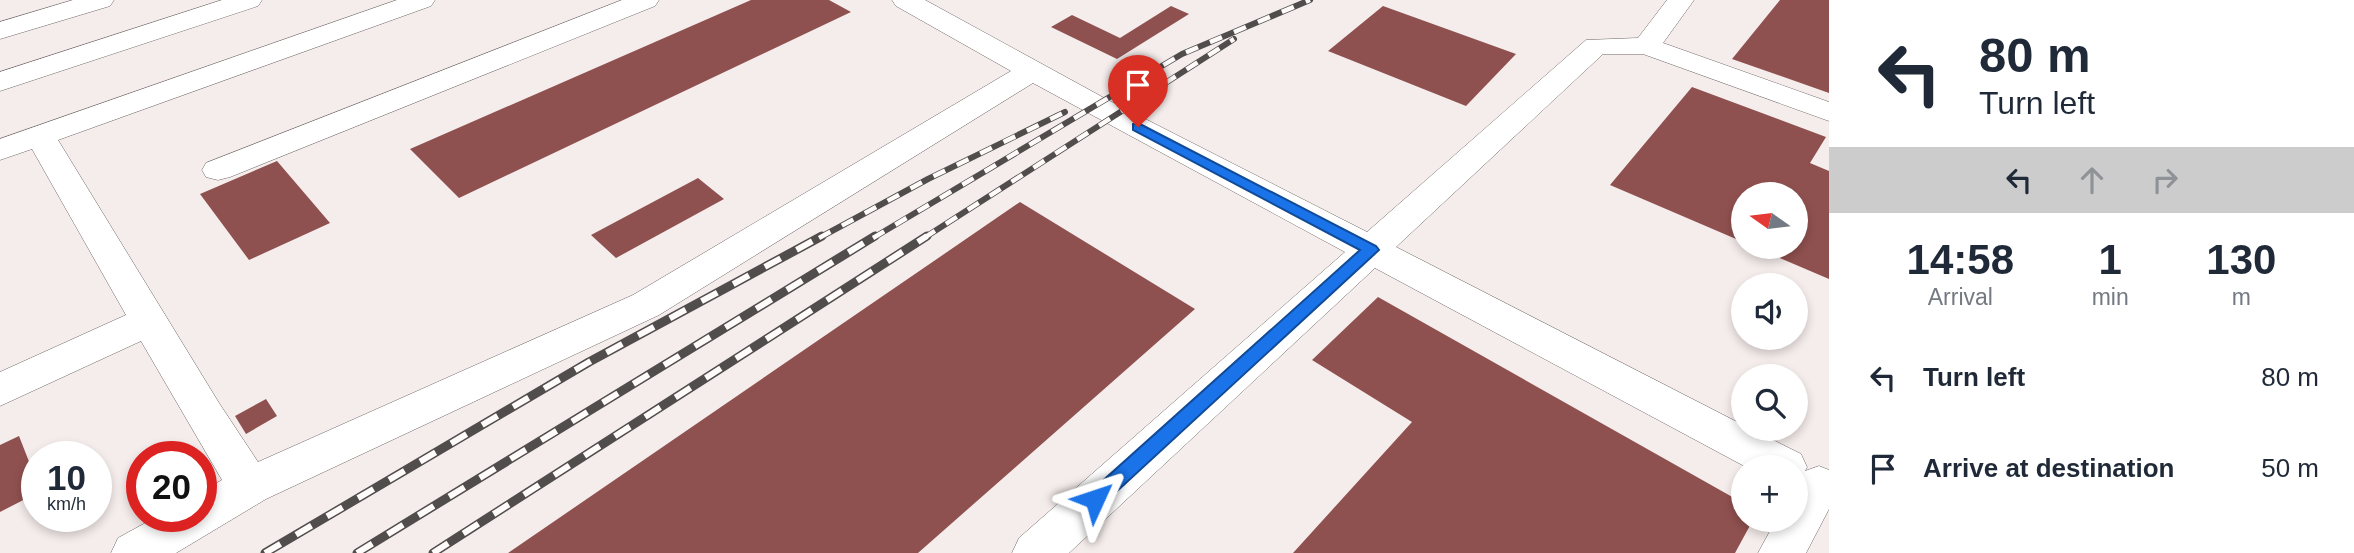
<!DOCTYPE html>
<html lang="en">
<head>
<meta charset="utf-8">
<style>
	:root { --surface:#fff; --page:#f2f2f3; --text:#1f2937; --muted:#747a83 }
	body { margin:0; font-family:Helvetica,sans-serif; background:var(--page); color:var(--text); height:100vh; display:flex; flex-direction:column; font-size:26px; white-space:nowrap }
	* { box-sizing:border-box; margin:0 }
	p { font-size:23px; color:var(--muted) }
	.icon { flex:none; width:38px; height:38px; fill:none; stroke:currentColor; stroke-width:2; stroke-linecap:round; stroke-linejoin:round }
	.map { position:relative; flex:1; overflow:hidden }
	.sheet { display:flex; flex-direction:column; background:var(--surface); width:525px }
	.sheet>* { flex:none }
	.banner { background:#fff; color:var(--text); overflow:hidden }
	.needle { width:46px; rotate:284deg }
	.buttons { position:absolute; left:1731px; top:182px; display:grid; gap:14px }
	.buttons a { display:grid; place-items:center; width:77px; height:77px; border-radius:50%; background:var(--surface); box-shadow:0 4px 10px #0003; font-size:35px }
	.speed { position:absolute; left:21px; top:441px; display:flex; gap:14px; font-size:35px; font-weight:700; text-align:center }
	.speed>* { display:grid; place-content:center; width:91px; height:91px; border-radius:50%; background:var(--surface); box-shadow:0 4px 10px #0003; line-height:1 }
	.speed small { font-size:18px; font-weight:400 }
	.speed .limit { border:10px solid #d22; background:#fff; color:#111 }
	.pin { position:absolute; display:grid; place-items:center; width:60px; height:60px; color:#fff; margin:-72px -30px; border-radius:50% 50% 50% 0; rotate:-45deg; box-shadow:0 0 7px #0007 }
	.pin .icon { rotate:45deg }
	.me { position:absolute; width:77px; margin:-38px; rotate:48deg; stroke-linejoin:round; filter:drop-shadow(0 0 5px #0008) }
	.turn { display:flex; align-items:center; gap:24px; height:147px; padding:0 35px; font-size:32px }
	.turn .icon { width:91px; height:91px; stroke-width:2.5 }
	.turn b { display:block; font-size:49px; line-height:60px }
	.lanes { display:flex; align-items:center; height:66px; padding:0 35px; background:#0003; justify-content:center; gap:35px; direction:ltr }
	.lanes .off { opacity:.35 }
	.eta { display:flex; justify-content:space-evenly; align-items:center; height:119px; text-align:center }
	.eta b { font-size:42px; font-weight:800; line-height:49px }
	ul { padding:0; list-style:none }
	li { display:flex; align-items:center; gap:21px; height:91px; padding:0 35px }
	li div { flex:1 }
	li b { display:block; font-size:26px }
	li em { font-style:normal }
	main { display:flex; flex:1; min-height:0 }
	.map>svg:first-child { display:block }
	.building { fill:#8f514f }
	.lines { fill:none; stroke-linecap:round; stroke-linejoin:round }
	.minor-casing { stroke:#6f6867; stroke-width:1 }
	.minor { fill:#fff; fill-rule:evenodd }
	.rail-far1-casing { stroke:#514d4c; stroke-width:6 }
	.rail-casing { stroke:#514d4c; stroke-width:9 }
	.rail-far1 { stroke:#fffbfb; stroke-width:4.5; stroke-dasharray:13; stroke-linecap:butt }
	.rail { stroke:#fffbfb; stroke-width:6; stroke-dasharray:18; stroke-linecap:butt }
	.route { fill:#1a73e8; stroke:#114b97; stroke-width:2 }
</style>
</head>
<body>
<main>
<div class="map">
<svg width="1829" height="553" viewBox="0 0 1829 553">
	<rect width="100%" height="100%" fill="#f5edec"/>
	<!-- building -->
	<path class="building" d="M 751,0 L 829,0 L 851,12 L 459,198 L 410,149 Z
		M 1780,0 L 1829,0 L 1829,93 L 1732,59 Z
		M 1171,6 L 1189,14 L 1117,59 L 1051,27 L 1072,15 L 1120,38 Z
		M 1383,6 L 1516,54 L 1466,106 L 1328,51 Z
		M 1692,87 L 1826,137 L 1810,163 L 1829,171 L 1829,279 L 1754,247 L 1796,247 L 1796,194 L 1743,194 L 1743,242 L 1610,185 Z
		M 277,161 L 330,223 L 249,260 L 200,194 Z
		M 698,178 L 724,199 L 616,258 L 591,235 Z
		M 1020,202 L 1195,309 L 918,553 L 508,553 Z
		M 1378,297 L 1743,503 L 1743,520 L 1753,520 L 1735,553 L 1293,553 L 1412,422 L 1312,360 Z
		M 266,399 L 277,416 L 246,434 L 235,416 Z
		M 19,436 L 37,482 L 37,493 L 0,512 L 0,445 Z"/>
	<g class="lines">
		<!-- minor casing -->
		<g class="minor-casing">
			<path id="minor" d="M 73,0 L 114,0 L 110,6 L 0,39 L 0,22 Z
				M 222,0 L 262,0 L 258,6 L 0,91 L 0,72 Z
				M 397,0 L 435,0 L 431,6 L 58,140 L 219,403 L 258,462 L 633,295 L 1011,71 L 896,6 L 892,0 L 925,0 L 1106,99 L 1367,232 L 1586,40 L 1638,38 L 1667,0 L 1694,0 L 1663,43 L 1829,102 L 1829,121 L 1643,54 L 1603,54 L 1396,247 L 1743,425 L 1743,429 L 1751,429 L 1801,454 L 1807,467 L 1805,471 L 1819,466 L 1829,470 L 1829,509 L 1806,553 L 1758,553 L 1776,520 L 1796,520 L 1796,485 L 1798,481 L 1796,482 L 1796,467 L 1746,467 L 1375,268 L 1069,553 L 1012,553 L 1019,538 L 1345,252 L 1033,83 L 659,315 L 266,499 L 176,553 L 111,553 L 118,538 L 158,516 L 201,516 L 201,492 L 222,480 L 141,341 L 0,406 L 0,372 L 126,315 L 32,149 L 0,160 L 0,139 Z
				M 622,0 L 659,0 L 655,6 L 230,177 L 218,180 L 206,177 L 202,170 L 206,163 Z"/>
		</g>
		<!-- minor -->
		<use href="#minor" class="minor"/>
		<!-- rail-far1 casing -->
		<g class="rail-far1-casing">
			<path id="rail-far1" d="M 819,238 L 928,179 L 1065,112
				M 873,238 L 1182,54 L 1310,0
				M 924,238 L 1234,39"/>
		</g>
		<!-- rail casing -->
		<g class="rail-casing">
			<path id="rail" d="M 265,553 L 589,362 L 822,236
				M 357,553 L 875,236
				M 433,553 L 927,236"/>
		</g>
		<!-- rail-far1 -->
		<use href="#rail-far1" class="rail-far1"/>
		<!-- rail -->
		<use href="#rail" class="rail"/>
	</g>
	<!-- route -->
	<path class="route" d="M 1138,123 L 1376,246 L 1379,250 L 1102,505 L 1095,508 L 1088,505 L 1085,499 L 1088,494 L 1360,250 L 1133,130 L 1133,124 Z"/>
</svg>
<div class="buttons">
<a><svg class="needle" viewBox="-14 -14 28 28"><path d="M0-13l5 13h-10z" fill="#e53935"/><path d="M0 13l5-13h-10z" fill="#747a83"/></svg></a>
<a><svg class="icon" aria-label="sound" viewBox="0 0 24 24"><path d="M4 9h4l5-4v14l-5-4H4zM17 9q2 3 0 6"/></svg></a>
<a><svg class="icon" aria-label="search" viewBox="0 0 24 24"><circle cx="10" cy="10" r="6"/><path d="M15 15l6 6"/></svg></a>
<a>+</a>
</div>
<div class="speed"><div>10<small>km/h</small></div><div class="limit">20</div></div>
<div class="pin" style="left:1138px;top:127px;background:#d93025"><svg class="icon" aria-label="arrive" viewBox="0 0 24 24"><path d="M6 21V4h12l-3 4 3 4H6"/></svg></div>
<svg class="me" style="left:1095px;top:499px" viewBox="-20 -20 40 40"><path d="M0-17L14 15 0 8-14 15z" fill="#1a73e8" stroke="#fff" stroke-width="4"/></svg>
</div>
<section class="sheet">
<div class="banner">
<div class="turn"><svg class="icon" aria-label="left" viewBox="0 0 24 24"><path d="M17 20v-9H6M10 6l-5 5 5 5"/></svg><div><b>80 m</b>Turn left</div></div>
<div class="lanes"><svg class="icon" aria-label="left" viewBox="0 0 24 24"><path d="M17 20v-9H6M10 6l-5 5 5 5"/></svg><svg class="icon off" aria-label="ahead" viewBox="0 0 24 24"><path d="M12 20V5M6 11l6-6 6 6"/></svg><svg class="icon off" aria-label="right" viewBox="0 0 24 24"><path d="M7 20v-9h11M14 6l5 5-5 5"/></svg></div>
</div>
<div class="eta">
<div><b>14:58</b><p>Arrival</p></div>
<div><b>1</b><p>min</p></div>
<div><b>130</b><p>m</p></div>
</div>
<ul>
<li><svg class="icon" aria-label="left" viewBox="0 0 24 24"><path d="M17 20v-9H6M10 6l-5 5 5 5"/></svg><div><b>Turn left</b></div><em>80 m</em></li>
<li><svg class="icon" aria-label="arrive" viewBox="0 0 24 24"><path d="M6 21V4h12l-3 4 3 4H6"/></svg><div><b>Arrive at destination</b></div><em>50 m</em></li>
</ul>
</section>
</main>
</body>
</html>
